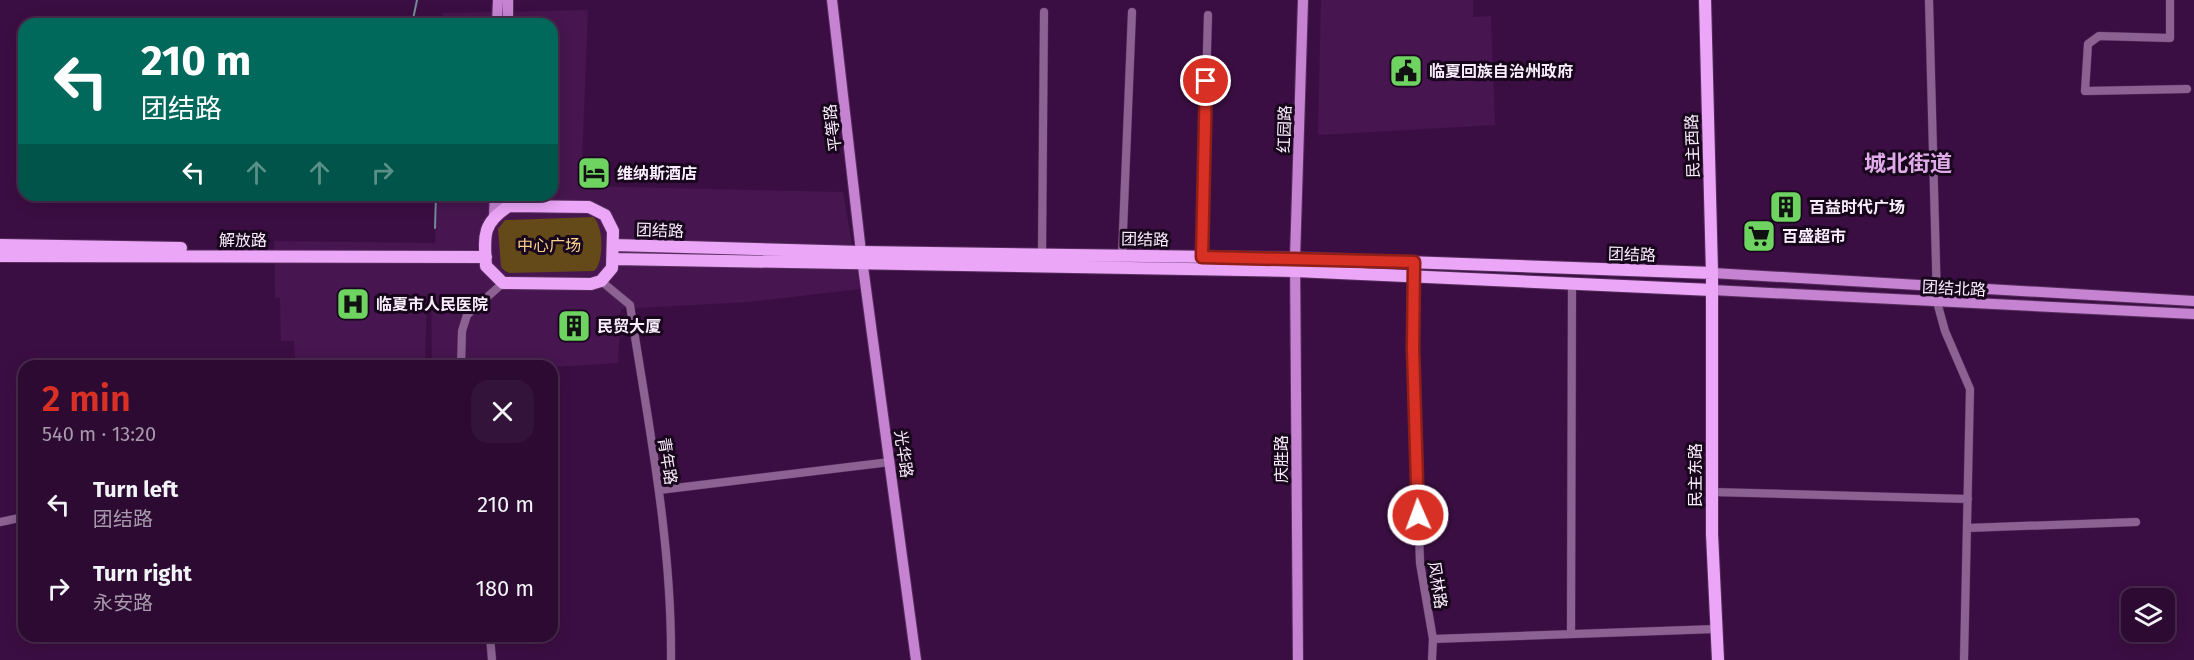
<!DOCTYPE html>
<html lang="en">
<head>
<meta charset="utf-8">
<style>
	:root { --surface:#2c0a32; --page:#34133a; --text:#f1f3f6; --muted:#a69aac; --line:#482b4d; --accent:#d93025 }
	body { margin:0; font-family:"Fira Sans","Noto Sans SC",sans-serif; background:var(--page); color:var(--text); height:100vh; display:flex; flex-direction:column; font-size:22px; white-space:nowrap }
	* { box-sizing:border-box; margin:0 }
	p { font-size:20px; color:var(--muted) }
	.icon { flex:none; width:33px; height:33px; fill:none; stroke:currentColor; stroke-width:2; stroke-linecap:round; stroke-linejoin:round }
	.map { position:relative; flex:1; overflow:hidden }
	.drawer { position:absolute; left:18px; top:360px; width:540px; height:282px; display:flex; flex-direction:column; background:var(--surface); border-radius:18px; box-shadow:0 3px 15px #0003,0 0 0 2px var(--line) }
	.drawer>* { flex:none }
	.top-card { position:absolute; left:18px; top:18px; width:540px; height:183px; border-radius:18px; box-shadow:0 3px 15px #0003,0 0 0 2px var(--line); background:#00695c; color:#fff; overflow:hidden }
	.tools { position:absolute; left:2121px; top:588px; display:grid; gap:12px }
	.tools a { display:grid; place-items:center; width:54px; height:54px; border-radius:12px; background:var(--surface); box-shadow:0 3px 15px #0003,0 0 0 2px var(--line); font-size:30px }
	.pin { position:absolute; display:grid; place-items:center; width:51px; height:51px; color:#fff; margin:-26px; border:3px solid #fff; border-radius:50%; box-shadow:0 2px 6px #0007 }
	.me { position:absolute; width:66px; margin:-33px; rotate:358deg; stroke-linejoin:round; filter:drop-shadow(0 0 4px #0008) }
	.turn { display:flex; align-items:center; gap:21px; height:126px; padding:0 24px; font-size:27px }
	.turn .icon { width:78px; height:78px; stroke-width:2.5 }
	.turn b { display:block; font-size:42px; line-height:51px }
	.lanes { display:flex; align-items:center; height:57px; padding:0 24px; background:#0003; justify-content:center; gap:30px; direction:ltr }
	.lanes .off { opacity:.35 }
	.round { display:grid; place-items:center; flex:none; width:63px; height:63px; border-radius:18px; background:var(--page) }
	.head { display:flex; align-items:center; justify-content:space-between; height:102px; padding:0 24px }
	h1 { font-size:36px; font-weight:600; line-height:45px; color:var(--accent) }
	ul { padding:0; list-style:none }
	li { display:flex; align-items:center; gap:18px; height:84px; padding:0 24px }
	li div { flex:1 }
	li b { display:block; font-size:22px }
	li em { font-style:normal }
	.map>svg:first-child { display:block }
	.built { fill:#471550 }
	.green { fill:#634a18 }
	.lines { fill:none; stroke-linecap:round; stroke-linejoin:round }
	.stream { stroke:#6e8d94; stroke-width:2 }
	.minor-casing { stroke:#562d5d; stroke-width:9 }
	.secondary-casing { stroke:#562d5d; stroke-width:12 }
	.primary-casing { stroke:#562d5d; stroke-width:14 }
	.minor { stroke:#8c6293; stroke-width:8 }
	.secondary { stroke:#c683d2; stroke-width:10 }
	.primary { stroke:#eba6f7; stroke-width:12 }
	.route-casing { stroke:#8d1f18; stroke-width:15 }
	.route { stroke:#d93025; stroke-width:10 }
	.labels { text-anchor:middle; stroke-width:6; stroke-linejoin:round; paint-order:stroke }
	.poi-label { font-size:16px; font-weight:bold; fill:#f9eefb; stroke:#18061c; text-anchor:start }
	.street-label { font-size:16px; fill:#f9eefb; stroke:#18061c }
	.park-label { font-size:16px; fill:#fad28c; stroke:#18061c }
	.district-label { font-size:22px; font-weight:bold; fill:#dfabe8; stroke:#18061c }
</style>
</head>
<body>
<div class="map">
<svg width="2194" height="660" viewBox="0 0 2194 660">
	<rect width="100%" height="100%" fill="#3b0e43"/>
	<!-- built -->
	<path class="built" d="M 1321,0 L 1473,0 L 1473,17 L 1491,16 L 1495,125 L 1318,135 Z
		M 588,10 L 581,186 L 843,192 L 860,289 L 748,302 L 621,309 L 618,363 L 552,367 L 432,366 L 431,294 L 427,294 L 425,366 L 313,366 L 312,360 L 295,360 L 294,341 L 281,341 L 280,298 L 275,298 L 274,241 L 435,243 L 437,195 L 552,195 L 552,24 L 442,24 L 442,13 Z"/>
	<!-- green -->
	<path class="green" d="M 593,217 C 604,225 604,263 594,271 L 510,273 L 505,271 L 501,267 L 498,229 L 505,220 Z"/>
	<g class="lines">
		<!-- stream -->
		<path class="stream" d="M 412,24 L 417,0
			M 435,228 L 436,195"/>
		<!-- minor casing -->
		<g class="minor-casing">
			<path id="minor" d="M 1929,0 L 1937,302 L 1945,331 L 1970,389 L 1964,660
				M 2170,0 L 2170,38 L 2099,36 L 2088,44 L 2085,91 L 2187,89
				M 1042,253 L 1044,12
				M 1122,255 L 1132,12
				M 1201,257 L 1208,15
				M 1414,272 L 1413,348 L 1420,563 L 1433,639 L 1432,660
				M 601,281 L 630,305 C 648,423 672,540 671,660
				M 461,366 L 462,331 L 467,315 L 503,283
				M 659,490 L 890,462
				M 1712,492 L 1968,499
				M 0,522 L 24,517
				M 1967,528 L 2136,522
				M 1571,634 L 1572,284
				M 490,636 L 492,660
				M 1433,639 L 1716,629"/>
		</g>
		<!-- secondary casing -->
		<g class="secondary-casing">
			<path id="secondary" d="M 832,0 L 861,252 L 916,660
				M 497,24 L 498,0
				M 508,24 L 508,0
				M 503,210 L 503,195
				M 494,215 L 495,195
				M 1712,273 L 2194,301
				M 1712,290 L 2194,314
				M 1298,660 L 1295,258 L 1303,0"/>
		</g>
		<!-- primary casing -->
		<g class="primary-casing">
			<path id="primary" d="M 1705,0 L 1712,273 L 1712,534 L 1718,660
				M 509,206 L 589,207 L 605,215 L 613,231 L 612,268 L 601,281 L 591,284 L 503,283 L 486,266 C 484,236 482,223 509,206 Z
				M 0,245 L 181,248
				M 614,245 L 861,252 L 1295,258 L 1712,273
				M 0,256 L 486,257
				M 614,259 L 1295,271 L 1712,290"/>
		</g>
		<!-- minor -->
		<use href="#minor" class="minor"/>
		<!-- secondary -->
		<use href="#secondary" class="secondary"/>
		<!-- primary -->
		<use href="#primary" class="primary"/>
	</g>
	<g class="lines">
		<!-- route casing -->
		<g class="route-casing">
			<path id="route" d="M 1206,81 L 1202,257 L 1414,262 L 1413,348 L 1418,515"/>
		</g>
		<!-- route -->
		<use href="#route" class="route"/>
	</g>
	<!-- icons -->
	<defs>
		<g id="civic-square" transform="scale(1.725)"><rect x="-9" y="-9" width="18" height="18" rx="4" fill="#6ed361" stroke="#18061c"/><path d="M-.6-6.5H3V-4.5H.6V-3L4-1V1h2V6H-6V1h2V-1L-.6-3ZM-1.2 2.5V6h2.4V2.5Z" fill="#111"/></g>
		<g id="hotel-square" transform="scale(1.725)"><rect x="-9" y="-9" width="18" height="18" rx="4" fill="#6ed361" stroke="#18061c"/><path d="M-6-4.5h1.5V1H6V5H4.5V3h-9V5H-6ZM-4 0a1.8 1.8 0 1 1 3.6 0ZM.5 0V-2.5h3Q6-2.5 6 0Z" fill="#111"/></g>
		<g id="building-square" transform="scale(1.725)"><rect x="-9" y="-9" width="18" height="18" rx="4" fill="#6ed361" stroke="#18061c"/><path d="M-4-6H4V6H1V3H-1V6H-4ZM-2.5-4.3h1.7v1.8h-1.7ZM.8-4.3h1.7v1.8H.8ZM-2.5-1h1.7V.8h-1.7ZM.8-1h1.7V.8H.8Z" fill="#111"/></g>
		<g id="supermarket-square" transform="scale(1.725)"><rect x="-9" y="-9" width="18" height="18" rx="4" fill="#6ed361" stroke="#18061c"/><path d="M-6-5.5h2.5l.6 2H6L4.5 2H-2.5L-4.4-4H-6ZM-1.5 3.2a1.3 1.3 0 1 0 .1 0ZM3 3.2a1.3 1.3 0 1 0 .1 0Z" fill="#111"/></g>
		<g id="hospital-square" transform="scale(1.725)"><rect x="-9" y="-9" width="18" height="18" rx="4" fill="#6ed361" stroke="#18061c"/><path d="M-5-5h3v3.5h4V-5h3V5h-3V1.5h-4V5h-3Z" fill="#111"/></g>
	</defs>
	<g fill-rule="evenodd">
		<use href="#civic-square" x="1406" y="71"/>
		<use href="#hotel-square" x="594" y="173"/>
		<use href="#building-square" x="1786" y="207"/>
		<use href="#supermarket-square" x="1759" y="236"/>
		<use href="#hospital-square" x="353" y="304"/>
		<use href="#building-square" x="574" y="326"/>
	</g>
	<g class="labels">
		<!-- poi labels -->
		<g class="poi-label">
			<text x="1429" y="77">临夏回族自治州政府</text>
			<text x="617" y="179">维纳斯酒店</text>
			<text x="1809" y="213">百益时代广场</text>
			<text x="1782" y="242">百盛超市</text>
			<text x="376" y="310">临夏市人民医院</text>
			<text x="597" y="332">民贸大厦</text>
		</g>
		<!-- street labels -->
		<g class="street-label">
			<text transform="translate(832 128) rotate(-97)" y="6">平等路</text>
			<text transform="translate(1284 129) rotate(-88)" y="6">红园路</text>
			<text transform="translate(1692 146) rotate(-92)" y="6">民主西路</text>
			<text transform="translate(660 230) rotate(2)" y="6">团结路</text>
			<text transform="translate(1145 239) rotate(1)" y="6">团结路</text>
			<text x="243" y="246">解放路</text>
			<text transform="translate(1632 254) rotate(2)" y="6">团结路</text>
			<text transform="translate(1954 288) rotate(3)" y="6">团结北路</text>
			<text transform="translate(904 454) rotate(82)" y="6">光华路</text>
			<text transform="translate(1281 459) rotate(-90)" y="6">庆胜路</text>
			<text transform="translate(668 461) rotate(81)" y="6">青年路</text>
			<text transform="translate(1695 475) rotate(-90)" y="6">民主东路</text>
			<text transform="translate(1438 585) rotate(81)" y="6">风林路</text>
		</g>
		<!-- park labels -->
		<g class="park-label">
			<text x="549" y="251">中心广场</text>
		</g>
		<!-- district labels -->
		<g class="district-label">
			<text x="1908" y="171">城北街道</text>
		</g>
	</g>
</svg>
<div class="tools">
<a><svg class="icon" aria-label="layers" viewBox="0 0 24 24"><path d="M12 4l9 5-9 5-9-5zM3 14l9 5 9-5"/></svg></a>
</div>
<div class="pin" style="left:1206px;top:81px;background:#d93025"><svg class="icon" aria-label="arrive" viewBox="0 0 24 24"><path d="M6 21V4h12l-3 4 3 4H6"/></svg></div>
<svg class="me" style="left:1418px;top:515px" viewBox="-20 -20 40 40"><circle r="17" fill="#d93025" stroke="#fff" stroke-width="3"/><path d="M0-11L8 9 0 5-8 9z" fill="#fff"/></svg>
<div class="top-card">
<div class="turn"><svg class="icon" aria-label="left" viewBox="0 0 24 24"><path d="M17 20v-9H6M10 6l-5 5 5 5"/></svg><div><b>210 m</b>团结路</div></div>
<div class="lanes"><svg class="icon" aria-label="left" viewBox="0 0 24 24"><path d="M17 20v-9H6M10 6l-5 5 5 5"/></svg><svg class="icon off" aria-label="ahead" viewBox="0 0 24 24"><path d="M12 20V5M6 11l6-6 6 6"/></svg><svg class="icon off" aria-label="ahead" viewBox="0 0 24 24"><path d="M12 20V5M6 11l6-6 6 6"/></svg><svg class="icon off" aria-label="right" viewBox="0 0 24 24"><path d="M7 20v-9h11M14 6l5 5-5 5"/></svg></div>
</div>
<section class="drawer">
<div class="head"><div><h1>2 min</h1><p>540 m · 13:20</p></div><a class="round"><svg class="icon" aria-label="close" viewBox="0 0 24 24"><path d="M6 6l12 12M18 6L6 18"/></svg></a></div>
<ul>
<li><svg class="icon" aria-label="left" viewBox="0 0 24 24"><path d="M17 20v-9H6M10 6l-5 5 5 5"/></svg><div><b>Turn left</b><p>团结路</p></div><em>210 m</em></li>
<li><svg class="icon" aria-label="right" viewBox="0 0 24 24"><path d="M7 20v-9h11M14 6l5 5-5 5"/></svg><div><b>Turn right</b><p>永安路</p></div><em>180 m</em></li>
</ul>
</section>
</div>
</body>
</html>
